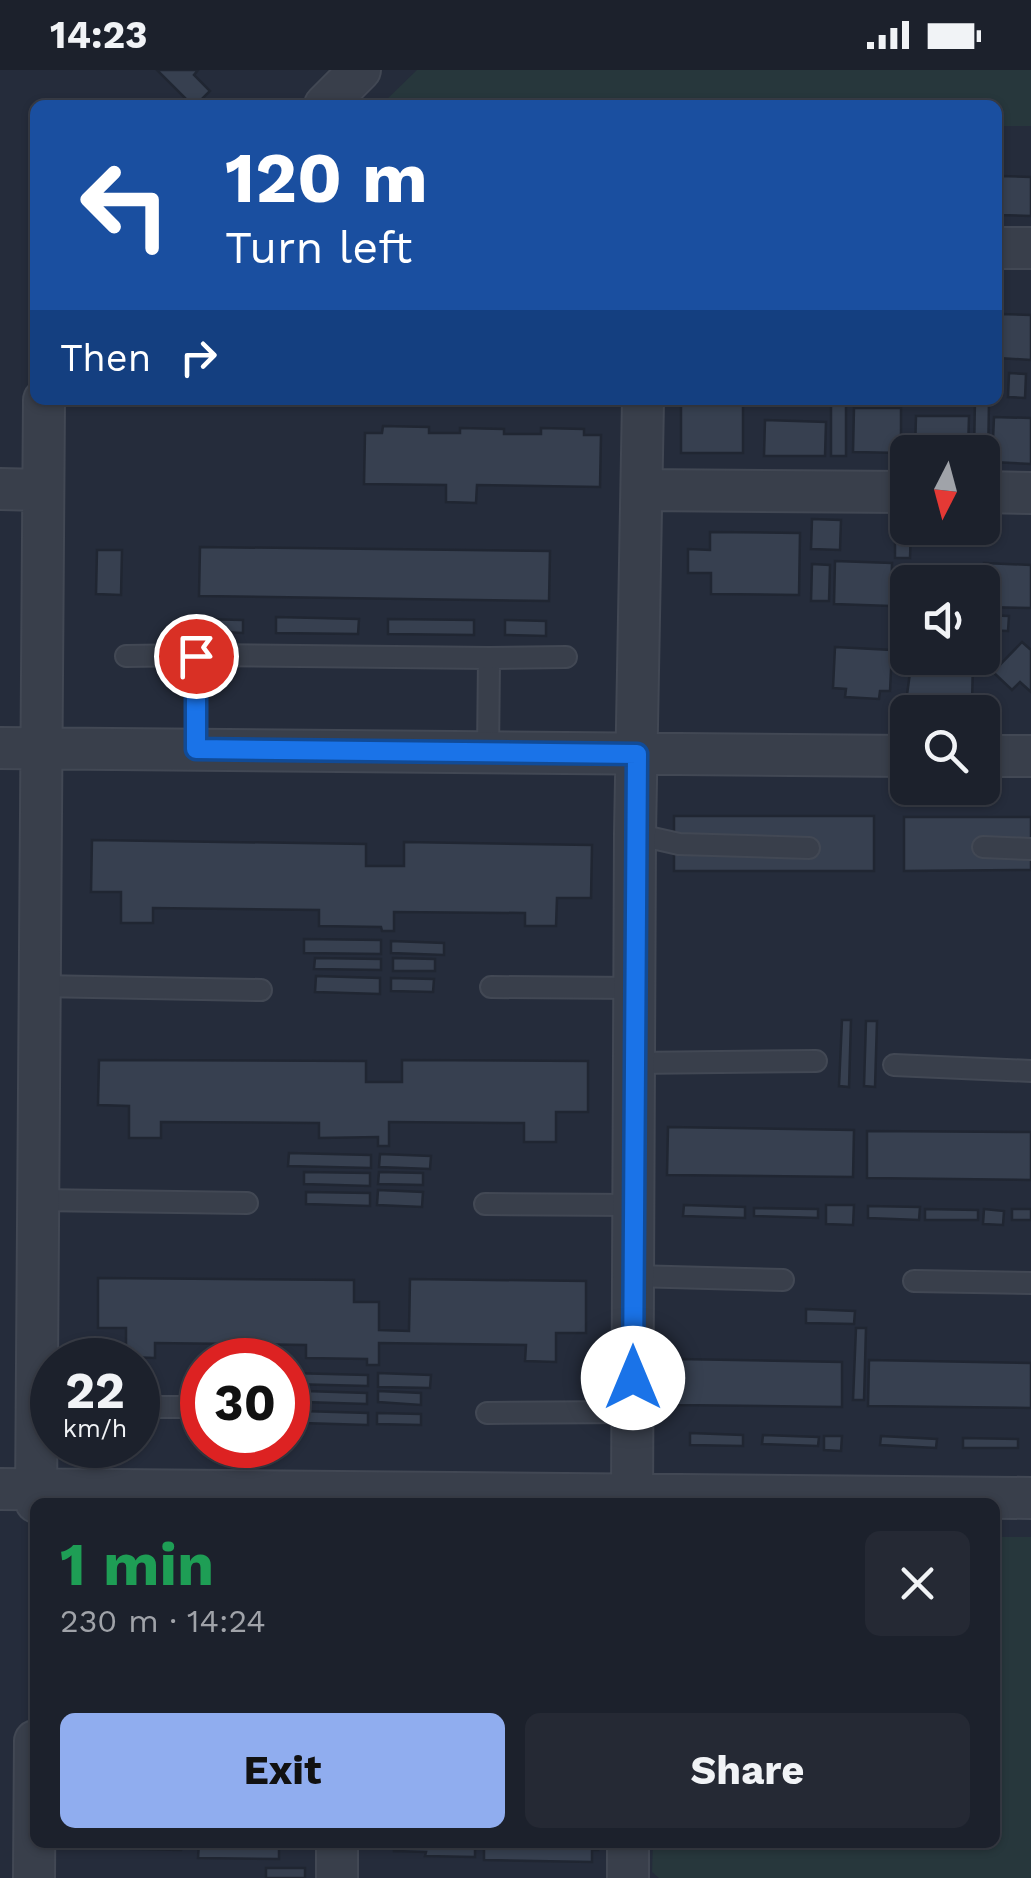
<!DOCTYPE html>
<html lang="en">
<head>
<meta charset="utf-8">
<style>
	:root { --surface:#1c212c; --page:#252934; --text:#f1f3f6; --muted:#a0a3a9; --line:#3a3e48; --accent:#90adef }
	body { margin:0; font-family:"Work Sans",sans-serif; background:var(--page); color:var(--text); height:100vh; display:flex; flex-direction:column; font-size:38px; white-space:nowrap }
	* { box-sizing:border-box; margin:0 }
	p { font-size:32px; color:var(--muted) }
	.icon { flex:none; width:55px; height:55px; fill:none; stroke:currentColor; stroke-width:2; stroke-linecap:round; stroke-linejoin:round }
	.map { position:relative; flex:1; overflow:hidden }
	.side { position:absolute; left:30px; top:1428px; width:970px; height:350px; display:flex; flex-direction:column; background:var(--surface); border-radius:15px; box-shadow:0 2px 8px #0004,0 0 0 2px var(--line) }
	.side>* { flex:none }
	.guide { position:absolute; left:30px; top:30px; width:972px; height:305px; border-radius:15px; box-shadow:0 2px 8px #0004,0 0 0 2px var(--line); background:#1a4fa0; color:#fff; overflow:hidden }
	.needle { width:65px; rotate:186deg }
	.buttons { position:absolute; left:890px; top:365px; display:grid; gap:20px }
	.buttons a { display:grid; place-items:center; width:110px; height:110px; border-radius:15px; background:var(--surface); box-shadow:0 2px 8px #0004,0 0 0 2px var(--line); font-size:50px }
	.speed { position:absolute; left:30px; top:1268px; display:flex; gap:20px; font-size:50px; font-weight:700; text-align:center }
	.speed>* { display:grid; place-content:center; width:130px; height:130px; border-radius:50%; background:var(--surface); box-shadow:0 2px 8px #0004,0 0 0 2px var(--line); line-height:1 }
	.speed small { font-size:25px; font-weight:400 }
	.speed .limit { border:15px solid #d22; background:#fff; color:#111 }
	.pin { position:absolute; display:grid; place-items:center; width:85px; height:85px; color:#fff; margin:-42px; border:5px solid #fff; border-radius:50%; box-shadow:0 2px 10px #0007 }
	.me { position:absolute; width:110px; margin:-55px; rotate:0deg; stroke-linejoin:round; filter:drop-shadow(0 0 8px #0008) }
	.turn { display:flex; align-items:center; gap:35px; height:210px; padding:0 30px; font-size:45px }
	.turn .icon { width:130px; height:130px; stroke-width:2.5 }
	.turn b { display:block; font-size:70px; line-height:85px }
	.then { display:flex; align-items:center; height:95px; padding:0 30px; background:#0003; gap:20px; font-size:38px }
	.round { display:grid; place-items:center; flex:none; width:105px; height:105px; border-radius:15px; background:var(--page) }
	.head { display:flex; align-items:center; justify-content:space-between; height:170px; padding:0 30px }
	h1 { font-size:60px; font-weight:700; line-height:75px; color:#1e9e55 }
	.action { display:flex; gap:20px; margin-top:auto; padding:20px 30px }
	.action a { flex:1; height:115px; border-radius:15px; background:var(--accent); color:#111; font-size:40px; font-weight:700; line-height:115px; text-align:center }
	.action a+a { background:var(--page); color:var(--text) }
	.status { display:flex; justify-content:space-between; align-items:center; height:70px; padding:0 50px; background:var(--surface); direction:ltr }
	.status svg { height:28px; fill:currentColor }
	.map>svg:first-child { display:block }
	.green { fill:#27373c }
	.building { fill:#374050; stroke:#202632; stroke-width:2.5 }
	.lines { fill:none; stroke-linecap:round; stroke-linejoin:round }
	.lane-casing { stroke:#424854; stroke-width:24 }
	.street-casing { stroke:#424854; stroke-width:44 }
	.lane { stroke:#393f4b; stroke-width:20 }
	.street { stroke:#393f4b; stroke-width:40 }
	.route-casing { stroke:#114b97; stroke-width:25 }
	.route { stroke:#1a73e8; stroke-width:18 }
</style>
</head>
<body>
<div class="status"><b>14:23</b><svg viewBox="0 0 49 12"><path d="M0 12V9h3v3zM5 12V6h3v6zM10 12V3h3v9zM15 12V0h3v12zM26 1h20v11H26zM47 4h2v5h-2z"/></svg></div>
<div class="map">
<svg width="1031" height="1808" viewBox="0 0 1031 1808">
	<rect width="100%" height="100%" fill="#252c3b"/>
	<!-- green -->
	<path class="green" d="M 417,0 L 1031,0 L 1031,56 L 998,56 L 998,35 L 381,35 Z
		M 995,1467 L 1031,1467 L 1031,1808 L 659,1808 L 652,1802 L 653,1773 L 995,1772 Z"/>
	<!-- building -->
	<path class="building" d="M 157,0 L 198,0 L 194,5 L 210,21 L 196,35 L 192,35 Z
		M 1000,106 L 1031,107 L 1031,146 L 999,145 Z
		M 999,244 L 1031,245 L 1031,290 L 998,288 Z
		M 1009,303 L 1026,304 L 1025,328 L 1008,327 Z
		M 721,330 L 743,330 L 743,383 L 681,383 L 681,331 Z
		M 831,330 L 846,330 L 846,386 L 831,386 Z
		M 975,330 L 989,331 L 988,395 L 982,395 L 982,382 L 974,382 Z
		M 854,338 L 901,338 L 901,383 L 853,382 Z
		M 916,346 L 969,346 L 968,382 L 915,382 Z
		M 994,347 L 1031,348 L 1031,394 L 992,392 Z
		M 765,350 L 826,352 L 825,386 L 764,386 Z
		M 383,356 L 429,357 L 429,363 L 460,363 L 460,358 L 504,359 L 504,364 L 541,364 L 541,358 L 584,359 L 584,365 L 601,365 L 600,417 L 477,415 L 476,433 L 446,432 L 446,415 L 364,414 L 365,363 L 382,363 Z
		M 812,449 L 841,450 L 840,480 L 811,479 Z
		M 895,452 L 908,452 L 908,458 L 911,458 L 910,488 L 895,488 Z
		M 710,462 L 800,463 L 799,525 L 711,524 L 711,503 L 688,503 L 688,479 L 710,480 Z
		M 200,477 L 550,481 L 549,531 L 199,526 Z
		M 97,480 L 122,480 L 121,525 L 96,524 Z
		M 835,491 L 892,493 L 891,536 L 834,534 Z
		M 984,493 L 1031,495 L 1031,538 L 982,537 Z
		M 812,494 L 830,495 L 829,531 L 811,531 Z
		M 903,495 L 930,496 L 930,501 L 971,501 L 970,512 L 908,512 L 908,536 L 902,536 Z
		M 982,545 L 1009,546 L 1008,561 L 982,560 Z
		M 276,547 L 359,549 L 358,564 L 276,563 Z
		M 896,547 L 908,547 L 908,574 L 894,574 Z
		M 200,549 L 243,550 L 243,563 L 200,561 Z
		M 388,549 L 474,550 L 474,565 L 388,564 Z
		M 505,550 L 546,551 L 546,566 L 505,565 Z
		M 1022,572 L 1031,580 L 1031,622 L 1020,612 L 1012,620 L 993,602 Z
		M 835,577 L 892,580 L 890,621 L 880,621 L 879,629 L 845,627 L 846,619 L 833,618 Z
		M 912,588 L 973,590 L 972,634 L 906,632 Z
		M 674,746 L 874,746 L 874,801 L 674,801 Z
		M 904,747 L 1031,747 L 1031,800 L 904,801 Z
		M 92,770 L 366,774 L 366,796 L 404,796 L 404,772 L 592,775 L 591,828 L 557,828 L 556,856 L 525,856 L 525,843 L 394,842 L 394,861 L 382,861 L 381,857 L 319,856 L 319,840 L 153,838 L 153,853 L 121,853 L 121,822 L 91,822 Z
		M 304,869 L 381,870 L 381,884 L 304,883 Z
		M 391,871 L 444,873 L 444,885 L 391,883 Z
		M 315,888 L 381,889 L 381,900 L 314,899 Z
		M 393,888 L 435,889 L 435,901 L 393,901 Z
		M 316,906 L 380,908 L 380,924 L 315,922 Z
		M 391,908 L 434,909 L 433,922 L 391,921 Z
		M 842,950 L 851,950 L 849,1017 L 839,1016 Z
		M 866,951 L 877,951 L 875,1017 L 864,1016 Z
		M 99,990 L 366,991 L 366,1012 L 402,1012 L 402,990 L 588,991 L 588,1042 L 556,1042 L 556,1072 L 524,1072 L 524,1053 L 389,1052 L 389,1076 L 378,1076 L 378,1067 L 319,1068 L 319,1053 L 161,1052 L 161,1068 L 129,1068 L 129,1036 L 98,1035 Z
		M 668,1057 L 854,1060 L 853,1107 L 667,1105 Z
		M 867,1061 L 1031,1062 L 1031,1110 L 867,1108 Z
		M 289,1083 L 371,1085 L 371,1098 L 288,1096 Z
		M 380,1084 L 431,1086 L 430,1099 L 379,1097 Z
		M 304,1102 L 370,1103 L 370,1116 L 304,1114 Z
		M 379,1102 L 423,1103 L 423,1115 L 378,1114 Z
		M 378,1120 L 423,1122 L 422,1137 L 377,1135 Z
		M 306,1122 L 370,1123 L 370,1136 L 306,1134 Z
		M 684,1135 L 745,1137 L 745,1148 L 683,1146 Z
		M 826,1135 L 854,1135 L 853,1155 L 826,1154 Z
		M 868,1136 L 920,1137 L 919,1150 L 868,1148 Z
		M 754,1138 L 818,1139 L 818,1148 L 754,1146 Z
		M 925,1139 L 978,1140 L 978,1150 L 925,1150 Z
		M 984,1139 L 1004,1141 L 1003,1155 L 983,1154 Z
		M 1012,1139 L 1031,1139 L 1031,1150 L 1012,1150 Z
		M 98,1208 L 354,1210 L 354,1232 L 379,1232 L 379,1260 L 409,1261 L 410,1209 L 586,1211 L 586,1263 L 556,1263 L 556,1292 L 525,1291 L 526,1275 L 379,1273 L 379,1295 L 367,1295 L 367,1289 L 306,1288 L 306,1275 L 155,1273 L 155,1288 L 126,1287 L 126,1258 L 98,1258 Z
		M 806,1239 L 855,1241 L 854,1254 L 806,1253 Z
		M 856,1258 L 866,1258 L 864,1330 L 853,1330 Z
		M 677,1289 L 842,1292 L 842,1337 L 676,1335 Z
		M 869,1290 L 1031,1293 L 1031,1338 L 868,1336 Z
		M 290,1303 L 368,1305 L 368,1316 L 289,1314 Z
		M 378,1303 L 431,1305 L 430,1318 L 378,1317 Z
		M 305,1321 L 367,1323 L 367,1334 L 304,1332 Z
		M 378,1321 L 421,1323 L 421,1335 L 378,1332 Z
		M 302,1341 L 368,1343 L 368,1355 L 302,1353 Z
		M 377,1343 L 421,1344 L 421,1355 L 377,1354 Z
		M 690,1363 L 743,1365 L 743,1376 L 690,1375 Z
		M 763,1365 L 819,1367 L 818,1376 L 762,1374 Z
		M 824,1366 L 842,1366 L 841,1381 L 824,1380 Z
		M 881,1366 L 937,1369 L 936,1378 L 880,1375 Z
		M 963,1368 L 1018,1369 L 1018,1378 L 963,1378 Z
		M 97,1772 L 182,1772 L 181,1780 L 97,1778 Z
		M 199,1772 L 279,1772 L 279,1789 L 198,1788 Z
		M 394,1772 L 475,1772 L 475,1787 L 425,1786 L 426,1782 L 394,1781 Z
		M 484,1772 L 598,1772 L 598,1780 L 592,1780 L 592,1792 L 484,1790 Z
		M 266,1798 L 305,1798 L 305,1808 L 266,1808 Z"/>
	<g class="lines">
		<!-- lane casing -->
		<g class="lane-casing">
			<path id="lane" d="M 126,586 L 196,585
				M 489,588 L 566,587
				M 196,679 L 196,585 L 489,588 L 488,683
				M 635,764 L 679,774 L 809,778
				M 983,777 L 1031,779
				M 39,916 L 261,920
				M 491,917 L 635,918
				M 634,993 L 816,991
				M 894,995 L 1031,1001
				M 38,1130 L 247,1133
				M 485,1134 L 633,1135
				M 633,1206 L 783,1210
				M 914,1211 L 1031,1213
				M 138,1337 L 202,1337
				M 487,1343 L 633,1342"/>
		</g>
		<!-- street casing -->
		<g class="street-casing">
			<path id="street" d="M 325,35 L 360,0
				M 998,178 L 1031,178
				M 0,419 L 42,420
				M 642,420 L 908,422
				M 982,422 L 1031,423
				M 0,678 L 908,686
				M 982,686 L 1031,686
				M 0,1419 L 1031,1428
				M 36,1432 L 44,330
				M 632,1432 L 635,764 L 643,330
				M 34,1808 L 35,1671
				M 337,1808 L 337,1772
				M 628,1808 L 628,1772"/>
		</g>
		<!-- lane -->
		<use href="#lane" class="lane"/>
		<!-- street -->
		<use href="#street" class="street"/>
	</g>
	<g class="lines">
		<!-- route casing -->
		<g class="route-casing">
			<path id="route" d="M 196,586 L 196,679 L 637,684 L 633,1308"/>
		</g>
		<!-- route -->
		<use href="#route" class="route"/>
	</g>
</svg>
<div class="buttons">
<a><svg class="needle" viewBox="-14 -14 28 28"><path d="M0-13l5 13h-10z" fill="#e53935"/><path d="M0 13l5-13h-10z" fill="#a0a3a9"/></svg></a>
<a><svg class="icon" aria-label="sound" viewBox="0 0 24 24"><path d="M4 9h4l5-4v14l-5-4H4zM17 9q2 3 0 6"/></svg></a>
<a><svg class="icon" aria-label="search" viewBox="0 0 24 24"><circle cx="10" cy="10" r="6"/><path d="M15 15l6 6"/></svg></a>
</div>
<div class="speed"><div>22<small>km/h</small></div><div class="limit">30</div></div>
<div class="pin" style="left:196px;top:586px;background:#d93025"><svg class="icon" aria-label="arrive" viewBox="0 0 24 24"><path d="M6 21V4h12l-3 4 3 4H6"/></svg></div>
<svg class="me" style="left:633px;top:1308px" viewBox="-20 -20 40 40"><circle r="19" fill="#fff"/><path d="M0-13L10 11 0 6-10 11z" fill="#1a73e8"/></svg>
<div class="guide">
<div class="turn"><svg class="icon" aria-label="left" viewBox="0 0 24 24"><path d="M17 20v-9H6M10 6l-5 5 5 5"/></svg><div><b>120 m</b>Turn left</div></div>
<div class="then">Then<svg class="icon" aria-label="right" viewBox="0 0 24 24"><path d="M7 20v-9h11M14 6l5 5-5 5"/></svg></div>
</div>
<section class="side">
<div class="head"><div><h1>1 min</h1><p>230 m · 14:24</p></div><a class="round"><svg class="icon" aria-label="close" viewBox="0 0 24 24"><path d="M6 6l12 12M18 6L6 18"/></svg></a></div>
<div class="action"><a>Exit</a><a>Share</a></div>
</section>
</div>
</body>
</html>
